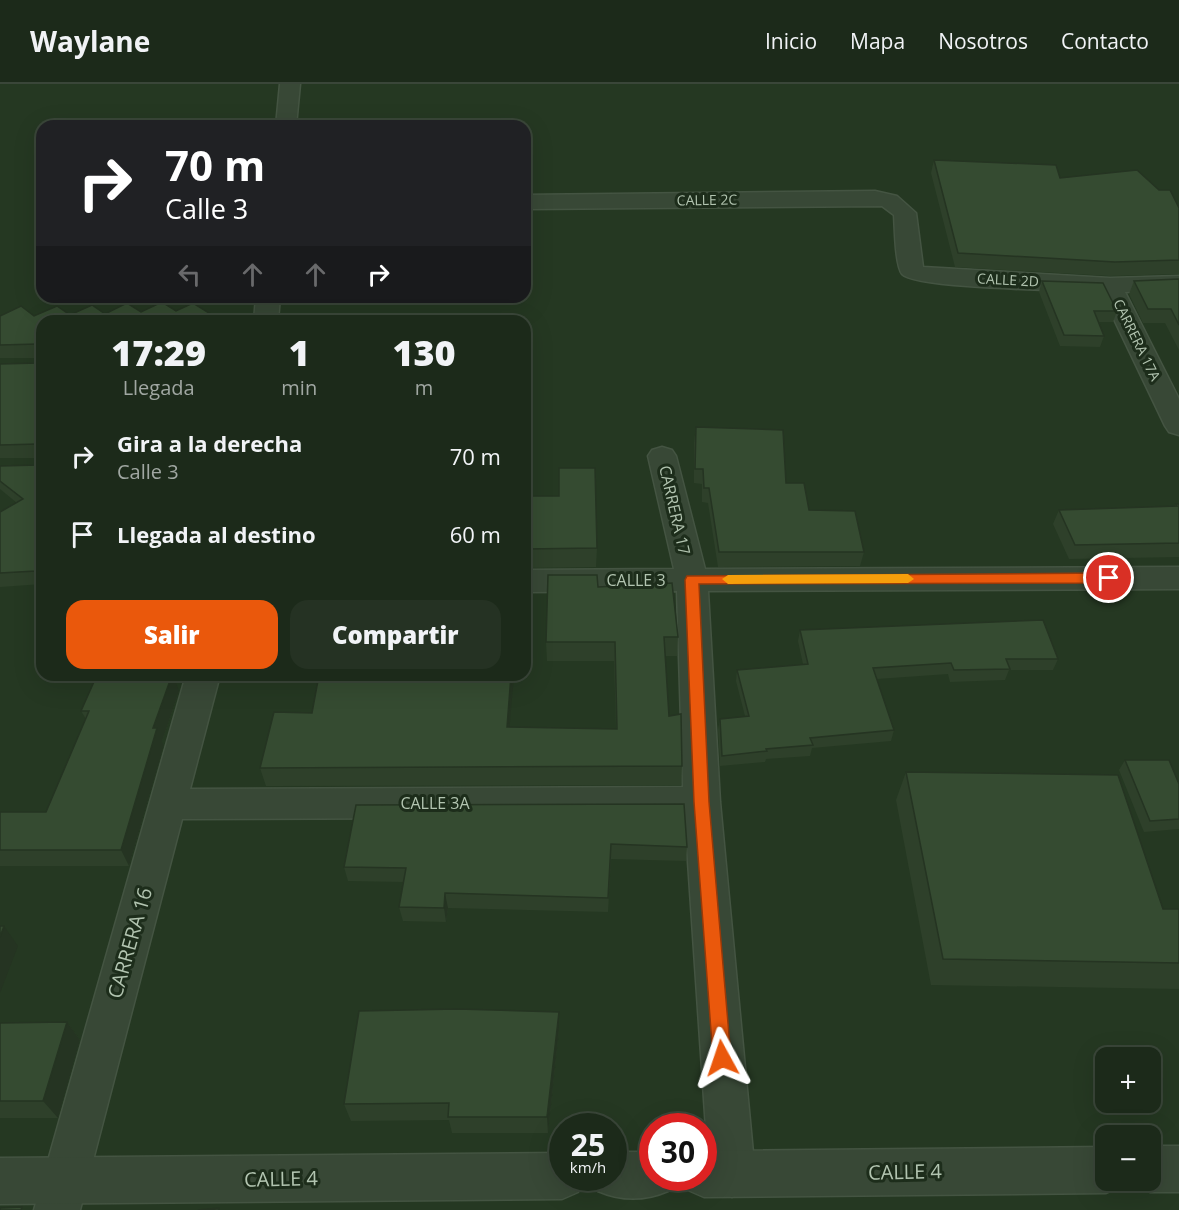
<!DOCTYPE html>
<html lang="es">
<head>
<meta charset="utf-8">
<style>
	:root { --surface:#1c2a1a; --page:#253223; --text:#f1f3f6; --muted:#a0a7a2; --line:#3a4639; --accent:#ea580c }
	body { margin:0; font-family:"Open Sans",sans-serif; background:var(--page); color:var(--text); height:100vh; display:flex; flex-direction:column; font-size:22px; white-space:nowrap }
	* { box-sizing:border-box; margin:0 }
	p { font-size:20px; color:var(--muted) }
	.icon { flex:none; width:33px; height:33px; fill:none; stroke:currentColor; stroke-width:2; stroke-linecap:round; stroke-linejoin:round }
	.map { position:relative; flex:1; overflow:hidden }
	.details { position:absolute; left:36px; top:231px; width:495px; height:366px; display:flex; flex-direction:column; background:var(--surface); border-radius:18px; box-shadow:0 6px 24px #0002,0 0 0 2px var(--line) }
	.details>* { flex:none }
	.hud { position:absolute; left:36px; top:36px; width:495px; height:183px; border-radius:18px; box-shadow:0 6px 24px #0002,0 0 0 2px var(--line); background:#202124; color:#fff; overflow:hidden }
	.buttons { position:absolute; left:1095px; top:963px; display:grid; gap:12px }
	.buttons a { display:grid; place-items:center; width:66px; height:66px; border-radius:12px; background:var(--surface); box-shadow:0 6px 24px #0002,0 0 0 2px var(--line); font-size:30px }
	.speed { position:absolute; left:549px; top:1029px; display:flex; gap:12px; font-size:30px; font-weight:700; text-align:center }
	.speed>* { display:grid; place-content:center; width:78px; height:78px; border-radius:50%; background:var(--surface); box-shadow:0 6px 24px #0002,0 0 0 2px var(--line); line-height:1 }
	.speed small { font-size:15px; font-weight:400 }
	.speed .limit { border:9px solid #d22; background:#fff; color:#111 }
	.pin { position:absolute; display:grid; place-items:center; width:51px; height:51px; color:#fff; margin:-26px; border:3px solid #fff; border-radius:50%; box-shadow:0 2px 6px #0007 }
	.me { position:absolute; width:66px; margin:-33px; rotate:355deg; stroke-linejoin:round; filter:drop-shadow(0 0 4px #0008) }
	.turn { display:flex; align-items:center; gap:21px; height:126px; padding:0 30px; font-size:27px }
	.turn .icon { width:78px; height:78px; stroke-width:2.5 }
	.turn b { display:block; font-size:42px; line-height:51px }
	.lanes { display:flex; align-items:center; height:57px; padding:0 30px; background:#0003; justify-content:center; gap:30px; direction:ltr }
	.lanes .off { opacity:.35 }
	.eta { display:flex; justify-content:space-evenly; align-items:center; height:102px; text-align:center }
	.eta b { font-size:36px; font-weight:800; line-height:42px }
	.primary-button { display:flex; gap:12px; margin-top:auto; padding:12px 30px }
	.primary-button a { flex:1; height:69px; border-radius:18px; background:var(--accent); color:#fff; font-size:24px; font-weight:800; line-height:69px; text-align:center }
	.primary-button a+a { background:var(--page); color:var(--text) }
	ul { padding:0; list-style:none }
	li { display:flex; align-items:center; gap:18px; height:78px; padding:0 30px }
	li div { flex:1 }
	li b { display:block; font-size:22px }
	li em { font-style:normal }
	header { display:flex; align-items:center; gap:36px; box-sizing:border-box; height:84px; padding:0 30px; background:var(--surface); border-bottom:2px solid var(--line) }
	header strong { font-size:28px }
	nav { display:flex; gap:33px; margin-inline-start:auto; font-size:21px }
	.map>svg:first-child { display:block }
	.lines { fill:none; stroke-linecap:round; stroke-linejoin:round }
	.minor-casing { stroke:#445442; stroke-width:3 }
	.tertiary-casing { stroke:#445442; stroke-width:3 }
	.minor { fill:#384836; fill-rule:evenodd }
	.tertiary { fill:#384836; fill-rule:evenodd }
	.wall { fill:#2e402a }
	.shaded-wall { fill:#253422 }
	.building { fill:#354b31; stroke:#253422; stroke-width:1.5 }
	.route { fill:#ea580c; stroke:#983908; stroke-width:1.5 }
	.slow { fill:#f59e0b }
	.labels { text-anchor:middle; stroke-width:6; stroke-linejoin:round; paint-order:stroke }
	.far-street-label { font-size:14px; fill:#b2c4b0; stroke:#1d2d1b }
	.street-label { font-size:16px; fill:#b2c4b0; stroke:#1d2d1b }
	.near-street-label { font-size:20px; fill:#b2c4b0; stroke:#1d2d1b }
</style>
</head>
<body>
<header>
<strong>Waylane</strong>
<nav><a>Inicio</a><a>Mapa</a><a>Nosotros</a><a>Contacto</a></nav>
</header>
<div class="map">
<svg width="1179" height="1126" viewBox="0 0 1179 1126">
	<rect width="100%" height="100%" fill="#253822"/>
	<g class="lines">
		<!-- minor casing -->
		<g class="minor-casing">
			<path id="minor" d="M 280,0 L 300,0 L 296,42 L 276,42 Z
				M 875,107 L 897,112 L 916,129 L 923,183 L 1110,194 L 1179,192 L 1179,206 L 1125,208 L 1179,315 L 1179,351 L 1169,348 L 1165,342 L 1101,208 C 1072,206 915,205 902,190 C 895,180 895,145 894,131 L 882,122 L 525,125 L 525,111 Z
				M 256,213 L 280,213 L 278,237 L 254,237 Z
				M 662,363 L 672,366 L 676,372 L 705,485 L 1179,483 L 1179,505 L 708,507 L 720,718 L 755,1090 L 748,1106 L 732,1113 L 716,1106 L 709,1090 L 685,733 L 182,735 L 80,1126 L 34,1126 L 186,591 L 220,591 L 190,705 L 683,703 L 677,507 L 525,508 L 525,486 L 674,485 L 648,372 L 652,366 Z"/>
		</g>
		<!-- tertiary casing -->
		<g class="tertiary-casing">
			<path id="tertiary" d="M 1150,1062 L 1179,1062 L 1179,1108 L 1150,1108 L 1134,1101 L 1132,1096 L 1150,1096 Z
				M 1106,1063 L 1106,1096 L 1125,1096 L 1122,1102 L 1106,1109 L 704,1113 L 688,1106 L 682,1094 L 704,1094 L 704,1067 Z
				M 614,1068 L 652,1068 L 652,1094 L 674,1094 L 668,1107 C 645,1117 621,1117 598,1107 L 592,1094 L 614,1094 Z
				M 562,1069 L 562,1094 L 584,1094 L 578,1108 L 562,1115 L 0,1120 L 0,1074 Z"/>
		</g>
		<!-- minor -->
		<use href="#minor" class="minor"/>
		<!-- tertiary -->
		<use href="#tertiary" class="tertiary"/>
	</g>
	<!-- wall -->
	<path class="wall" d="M 934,76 L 1060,94 L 1179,124 L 1179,190 L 1110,192 L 955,183 L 931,89 Z
		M 1179,195 L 1179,266 L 1165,239 L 1143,239 L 1129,210 L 1134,197 Z
		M 1042,197 L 1117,227 L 1113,238 L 1099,238 L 1104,252 L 1100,263 L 1060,262 L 1039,208 Z
		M 176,227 L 222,237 L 42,237 L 42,500 L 0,503 L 0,428 L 17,419 L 0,405 L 0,382 L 38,381 L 38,374 L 0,374 L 0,280 L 38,279 L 38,274 L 0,274 L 0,232 L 34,232 Z
		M 696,343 L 786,399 L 809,426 L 864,468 L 860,482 L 718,483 L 708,419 L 702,418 L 702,400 L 694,399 L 694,358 Z
		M 525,412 L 597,464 L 596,483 L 525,484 Z
		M 1176,420 L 1179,420 L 1179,473 L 1069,475 L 1053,440 L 1059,426 L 1175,422 Z
		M 598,503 L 678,553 L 677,572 L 665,572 L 669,632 L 682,682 L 681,701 L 266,702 L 260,684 L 312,629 L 510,643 L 616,645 L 614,577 L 547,577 L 546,558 Z
		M 800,546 L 1058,575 L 1053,586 L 1009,586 L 1005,596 L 950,598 L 948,590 L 877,595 L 894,646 L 891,657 L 812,664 L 810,672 L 766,675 L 765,678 L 720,682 L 718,646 L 720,635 L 745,632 L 736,597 L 737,586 L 803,580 L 798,557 Z
		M 179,607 L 162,657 L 164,661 L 129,782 L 0,782 L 0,728 L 46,728 L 86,635 L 81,627 Z
		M 1125,676 L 1179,700 L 1179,745 L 1144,748 L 1119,686 Z
		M 906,688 L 1163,825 L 1179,825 L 1179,905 L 931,901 L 896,716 Z
		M 356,721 L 687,763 L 686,777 L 611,775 L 608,828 L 448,824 L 446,838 L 403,837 L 399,823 L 403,798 L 348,797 L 344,783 Z
		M 67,938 L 80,956 L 58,1034 L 0,1034 L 0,939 Z
		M 559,946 L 548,1049 L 452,1049 L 449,1036 L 351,1037 L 344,1020 Z"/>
	<!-- shaded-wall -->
	<path class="shaded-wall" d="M 42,469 L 42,499 L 36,487 Z
		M 172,591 L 173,591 L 179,607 L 162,657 L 164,661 L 129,782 L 121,766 L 153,644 Z
		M 511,591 L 514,591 L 508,661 L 507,643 Z
		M 445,809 L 448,824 L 446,838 L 444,824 Z
		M 4,842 L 18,862 L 0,909 L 0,853 Z
		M 559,928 L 559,946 L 548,1049 L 547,1033 Z
		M 67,938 L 80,956 L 58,1034 L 43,1017 Z"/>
	<!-- building -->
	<path class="building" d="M 934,76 L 1056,81 L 1060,94 L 1137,86 L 1159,106 L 1170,106 L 1179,124 L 1179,176 L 1115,178 L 958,169 Z
		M 1179,195 L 1179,241 L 1171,225 L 1148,225 L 1134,197 Z
		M 1042,197 L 1103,199 L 1117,227 L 1094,227 L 1104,252 L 1064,251 Z
		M 162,218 L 176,227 L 193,219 L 222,237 L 42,237 L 42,469 L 36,487 L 0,489 L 0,428 L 23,415 L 0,397 L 0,382 L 38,381 L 38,360 L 0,361 L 0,280 L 38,279 L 38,260 L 0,261 L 0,232 L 21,222 L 34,232 L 57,222 L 70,231 L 92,221 L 105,230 L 127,219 L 141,228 Z
		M 696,343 L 783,346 L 786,399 L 804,399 L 809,426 L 855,427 L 864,468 L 719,468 L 709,404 L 704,404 L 703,385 L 695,385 Z
		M 559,384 L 595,384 L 597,464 L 525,465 L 525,412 L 559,412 Z
		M 1176,420 L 1179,420 L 1179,459 L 1075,461 L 1059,426 L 1177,422 Z
		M 548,491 L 597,491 L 598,503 L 672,499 L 678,553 L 664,553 L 669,632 L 681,630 L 682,682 L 260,684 L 274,628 L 312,629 L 319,591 L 511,591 L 507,643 L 617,645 L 615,558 L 546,558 Z
		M 1043,536 L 1058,575 L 1006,575 L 1010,585 L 954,586 L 951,579 L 873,584 L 894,646 L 810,654 L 813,661 L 766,665 L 767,667 L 722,672 L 720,635 L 749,632 L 737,586 L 808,580 L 800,546 Z
		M 97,591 L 172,591 L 153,644 L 157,644 L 121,766 L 0,766 L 0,728 L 46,728 L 89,627 L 81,627 Z
		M 1125,676 L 1169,676 L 1179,700 L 1179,735 L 1150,737 Z
		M 906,688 L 1118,691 L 1163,825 L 1179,825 L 1179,879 L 943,875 Z
		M 684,720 L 687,763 L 611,760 L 608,814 L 445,809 L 444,824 L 399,823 L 406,784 L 344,783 L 356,721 Z
		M 0,842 L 4,842 L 0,853 Z
		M 457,925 L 559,928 L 547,1033 L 448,1033 L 449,1019 L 344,1020 L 359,927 Z
		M 67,938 L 43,1017 L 0,1017 L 0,939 Z
		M 22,1123 L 21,1126 L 0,1126 L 0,1124 Z
		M 219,1124 L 219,1126 L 198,1126 Z"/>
	<!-- route -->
	<path class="route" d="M 1109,489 L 1116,494 L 1109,499 L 699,500 L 709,718 L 731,974 L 729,980 L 722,982 L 716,980 L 713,974 L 694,718 L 685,496 L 687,492 Z"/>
	<!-- slow -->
	<path class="slow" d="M 908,490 L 914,495 L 908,499 L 728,500 L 722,495 L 728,491 Z"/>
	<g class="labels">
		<!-- far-street labels -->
		<g class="far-street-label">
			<text transform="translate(707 116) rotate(-1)" y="5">CALLE 2C</text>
			<text transform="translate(1008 196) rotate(3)" y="5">CALLE 2D</text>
			<text transform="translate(1137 256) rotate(64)" y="5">CARRERA 17A</text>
		</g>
		<!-- street labels -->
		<g class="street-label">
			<text transform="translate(675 426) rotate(77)" y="6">CARRERA 17</text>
			<text x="636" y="502">CALLE 3</text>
			<text x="435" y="725">CALLE 3A</text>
		</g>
		<!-- near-street labels -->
		<g class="near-street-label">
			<text transform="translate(130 859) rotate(-74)" y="7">CARRERA 16</text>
			<text transform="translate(905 1088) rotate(-1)" y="7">CALLE 4</text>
			<text transform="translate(281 1095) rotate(-1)" y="7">CALLE 4</text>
		</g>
	</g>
</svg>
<div class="buttons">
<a>+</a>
<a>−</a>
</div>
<div class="speed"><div>25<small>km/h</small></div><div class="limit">30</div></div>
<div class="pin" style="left:1109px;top:494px;background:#d93025"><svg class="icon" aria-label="arrive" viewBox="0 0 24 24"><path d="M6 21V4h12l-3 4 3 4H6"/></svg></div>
<svg class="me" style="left:722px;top:974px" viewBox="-20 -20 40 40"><path d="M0-17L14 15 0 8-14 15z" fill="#ea580c" stroke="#fff" stroke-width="4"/></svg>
<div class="hud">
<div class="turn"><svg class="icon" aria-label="right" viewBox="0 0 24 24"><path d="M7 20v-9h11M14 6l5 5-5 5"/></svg><div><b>70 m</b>Calle 3</div></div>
<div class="lanes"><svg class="icon off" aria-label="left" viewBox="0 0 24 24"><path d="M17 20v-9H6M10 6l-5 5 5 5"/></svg><svg class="icon off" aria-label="ahead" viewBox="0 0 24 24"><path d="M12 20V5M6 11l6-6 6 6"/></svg><svg class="icon off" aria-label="ahead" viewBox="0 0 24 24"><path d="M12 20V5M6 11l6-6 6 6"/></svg><svg class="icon" aria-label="right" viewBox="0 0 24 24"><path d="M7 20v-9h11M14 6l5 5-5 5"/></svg></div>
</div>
<section class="details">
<div class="eta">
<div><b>17:29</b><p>Llegada</p></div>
<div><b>1</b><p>min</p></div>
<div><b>130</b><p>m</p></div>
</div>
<ul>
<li><svg class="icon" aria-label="right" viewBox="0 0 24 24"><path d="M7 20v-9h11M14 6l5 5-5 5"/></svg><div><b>Gira a la derecha</b><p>Calle 3</p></div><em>70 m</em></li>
<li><svg class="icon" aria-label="arrive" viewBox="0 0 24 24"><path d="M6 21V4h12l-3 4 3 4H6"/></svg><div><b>Llegada al destino</b></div><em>60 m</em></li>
</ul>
<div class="primary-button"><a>Salir</a><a>Compartir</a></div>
</section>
</div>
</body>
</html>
